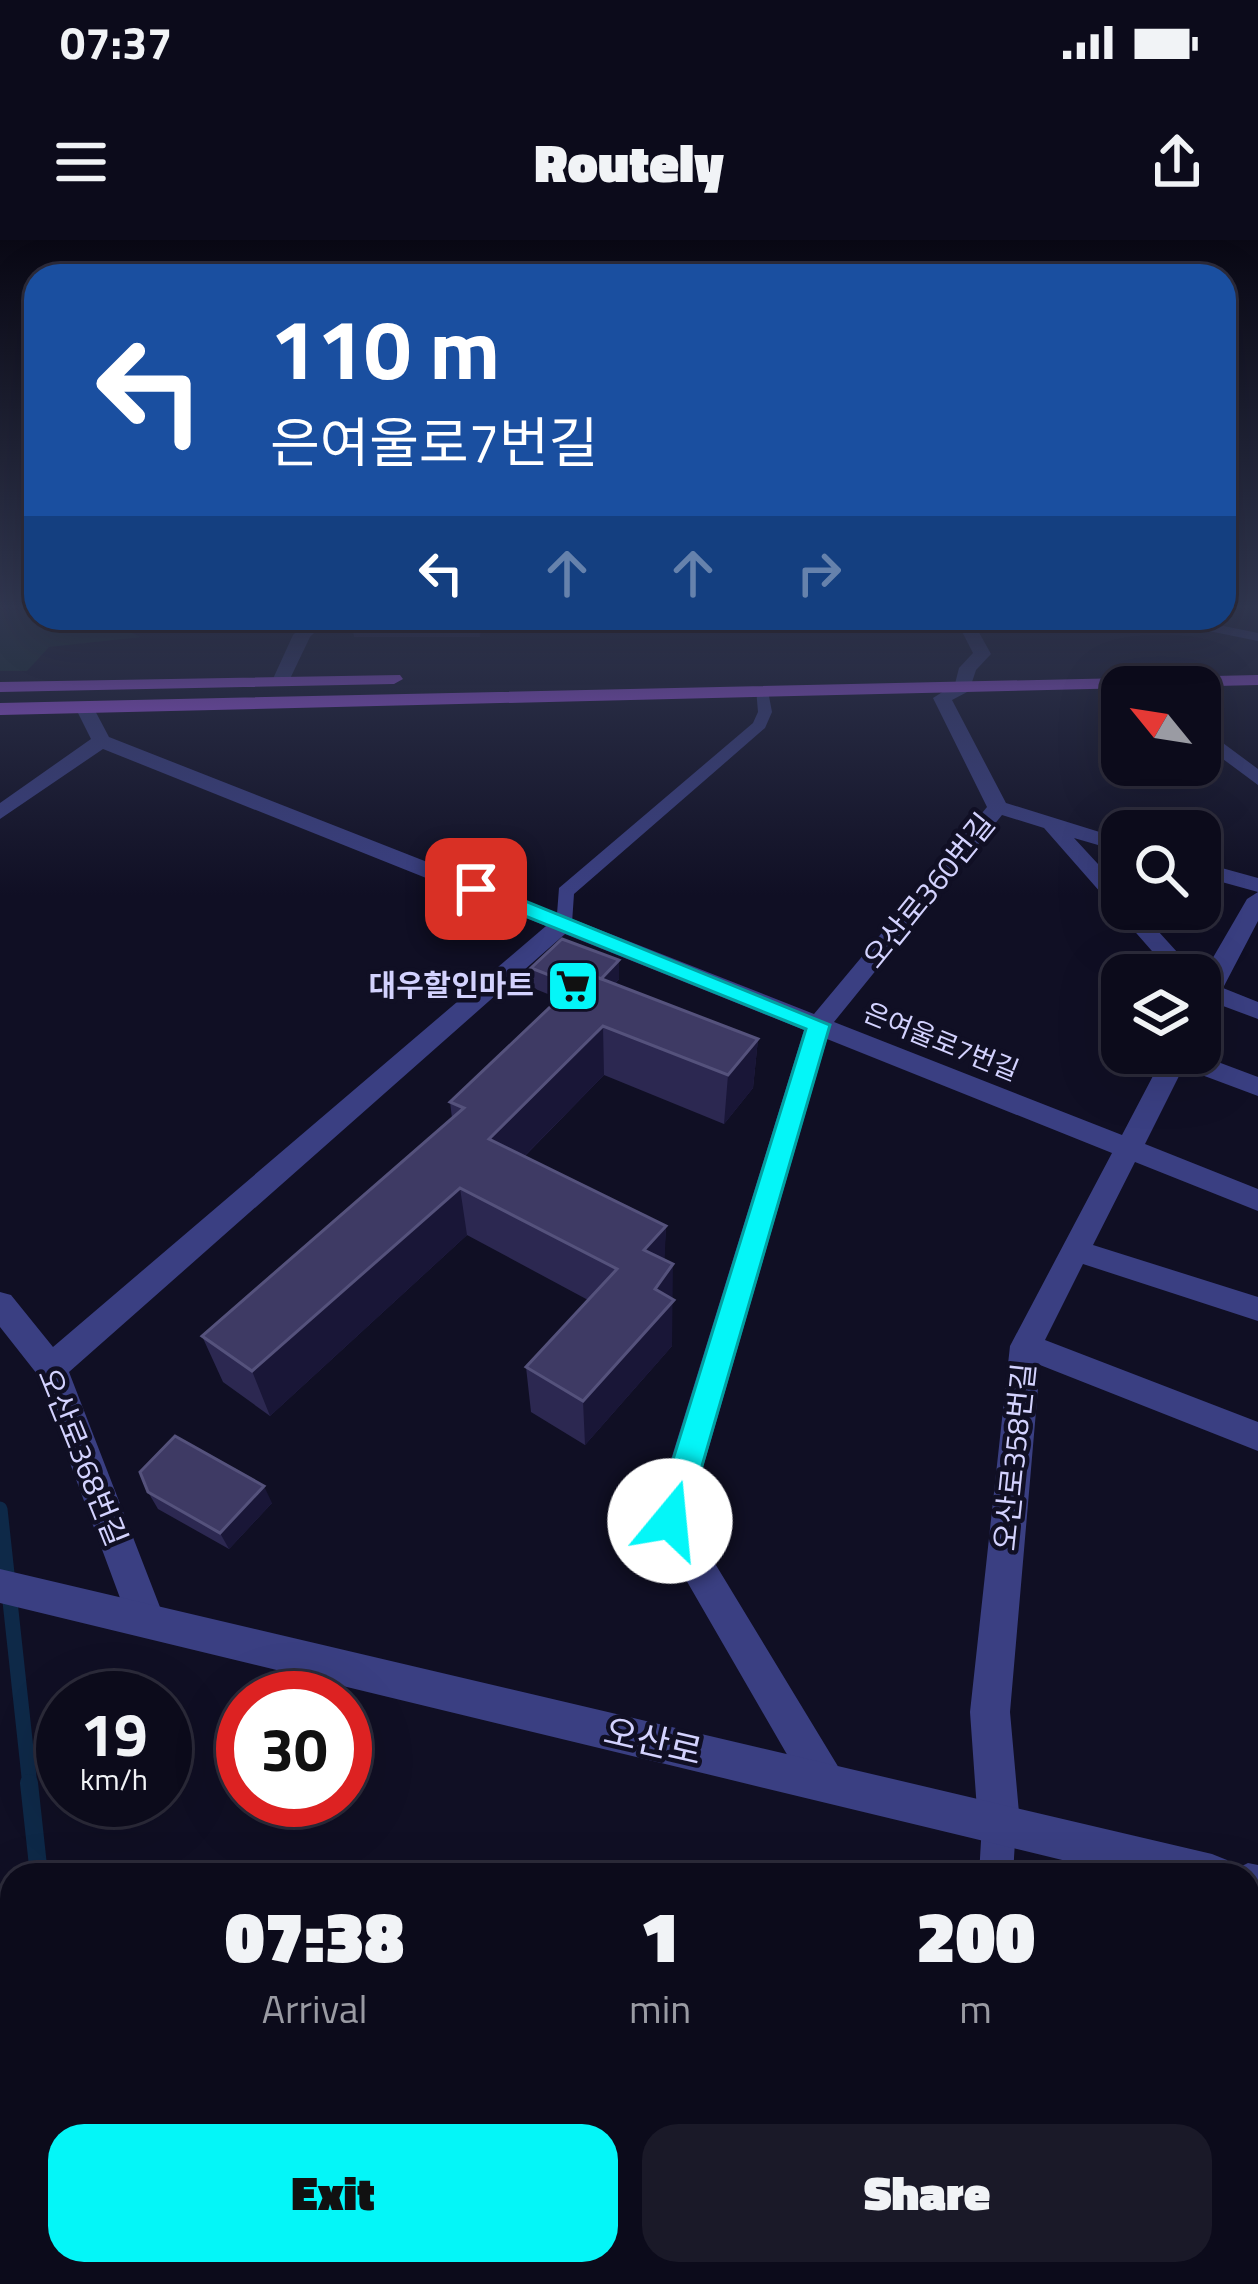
<!DOCTYPE html>
<html lang="en">
<head>
<meta charset="utf-8">
<style>
	:root { --surface:#0c0b1b; --page:#1a1928; --text:#f1f3f6; --muted:#9a9ba3; --line:#2c2b3a; --accent:#04f6f8 }
	body { margin:0; font-family:"Titillium Web","Noto Sans KR",sans-serif; background:var(--page); color:var(--text); height:100vh; display:flex; flex-direction:column; font-size:45px; white-space:nowrap }
	* { box-sizing:border-box; margin:0 }
	p { font-size:39px; color:var(--muted) }
	.icon { flex:none; width:66px; height:66px; fill:none; stroke:currentColor; stroke-width:2; stroke-linecap:round; stroke-linejoin:round }
	.map { position:relative; flex:1; overflow:hidden }
	.drawer { position:absolute; left:0px; top:1623px; width:1260px; height:423px; display:flex; flex-direction:column; background:var(--surface); border-radius:36px 36px 0 0; box-shadow:0 12px 48px #0002,0 0 0 3px var(--line) }
	.drawer>* { flex:none }
	.hud { position:absolute; left:24px; top:24px; width:1212px; height:366px; border-radius:36px; box-shadow:0 12px 48px #0002,0 0 0 3px var(--line); background:#1a4fa0; color:#fff; overflow:hidden }
	.needle { width:78px; rotate:300deg }
	.buttons { position:absolute; left:1101px; top:426px; display:grid; gap:24px }
	.buttons a { display:grid; place-items:center; width:120px; height:120px; border-radius:24px; background:var(--surface); box-shadow:0 12px 48px #0002,0 0 0 3px var(--line); font-size:60px }
	.speed { position:absolute; left:36px; top:1431px; display:flex; gap:24px; font-size:60px; font-weight:700; text-align:center }
	.speed>* { display:grid; place-content:center; width:156px; height:156px; border-radius:50%; background:var(--surface); box-shadow:0 12px 48px #0002,0 0 0 3px var(--line); line-height:1 }
	.speed small { font-size:30px; font-weight:400 }
	.speed .limit { border:18px solid #d22; background:#fff; color:#111 }
	.pin { position:absolute; display:grid; place-items:center; width:102px; height:102px; color:#fff; margin:-51px; border-radius:24px; box-shadow:0 6px 18px #0006 }
	.me { position:absolute; width:132px; margin:-66px; rotate:17deg; stroke-linejoin:round; filter:drop-shadow(0 0 9px #0008) }
	.turn { display:flex; align-items:center; gap:42px; height:252px; padding:0 48px; font-size:54px }
	.turn .icon { width:156px; height:156px; stroke-width:2.5 }
	.turn b { display:block; font-size:84px; line-height:102px }
	.lanes { display:flex; align-items:center; height:114px; padding:0 48px; background:#0003; justify-content:center; gap:60px; direction:ltr }
	.lanes .off { opacity:.35 }
	.eta { display:flex; justify-content:space-evenly; align-items:center; height:204px; text-align:center }
	.eta b { font-size:72px; font-weight:800; line-height:84px }
	.primary-button { display:flex; gap:24px; margin-top:auto; padding:24px 48px }
	.primary-button a { flex:1; height:138px; border-radius:36px; background:var(--accent); color:#111; font-size:48px; font-weight:800; line-height:138px; text-align:center }
	.primary-button a+a { background:var(--page); color:var(--text) }
	.status { display:flex; justify-content:space-between; align-items:center; height:84px; padding:0 60px; background:var(--surface); direction:ltr }
	.status svg { height:33px; fill:currentColor }
	header { display:flex; justify-content:space-between; align-items:center; height:156px; padding:0 48px; background:var(--surface); font-size:54px; font-weight:800 }
	.map>svg:first-child { display:block }
	.green { fill:#122d2a }
	.lines { fill:none; stroke-linecap:round; stroke-linejoin:round }
	.stream-far1 { stroke:#0e2948; stroke-width:15 }
	.stream { stroke:#0e2948; stroke-width:18 }
	.service { fill:#3a3f82; fill-rule:evenodd }
	.minor { fill:#3a3f82; fill-rule:evenodd }
	.tertiary { fill:#3a3f82; fill-rule:evenodd }
	.primary { fill:#b15bfc; fill-rule:evenodd }
	.wall { fill:#2c2851 }
	.shaded-wall { fill:#191637 }
	.building { fill:#3e3a64; stroke:#55527c; stroke-width:3 }
	.route { fill:#04f6f8; stroke:#03a0a1; stroke-width:3 }
	.labels { text-anchor:middle; stroke-width:9; stroke-linejoin:round; paint-order:stroke }
	.far-street-label { font-size:27px; fill:#d3d2fe; stroke:#100f24 }
	.street-label { font-size:30px; fill:#d3d2fe; stroke:#100f24 }
	.poi-label { font-size:30px; font-weight:bold; fill:#d3d2fe; stroke:#100f24; text-anchor:end }
	.near-street-label { font-size:36px; fill:#d3d2fe; stroke:#100f24 }
</style>
</head>
<body>
<div class="status"><b>07:37</b><svg viewBox="0 0 49 12"><path d="M0 12V9h3v3zM5 12V6h3v6zM10 12V3h3v9zM15 12V0h3v12zM26 1h20v11H26zM47 4h2v5h-2z"/></svg></div>
<header><svg class="icon" aria-label="menu" viewBox="0 0 24 24"><path d="M4 6h16M4 12h16M4 18h16"/></svg>Routely<svg class="icon" aria-label="share" viewBox="0 0 24 24"><path d="M12 15V3M7 8l5-5 5 5M5 13v7h14v-7"/></svg></header>
<div class="map">
<svg width="1258" height="2044" viewBox="0 0 1258 2044">
	<rect width="100%" height="100%" fill="#100f24"/>
	<!-- green -->
	<path class="green" d="M 0,370 L 36,370 L 36,378 L 115,378 L 116,386 L 141,397 L 49,407 L 27,431 L 0,431 Z"/>
	<g class="lines">
		<!-- stream-far1 -->
		<path class="stream-far1" d="M 0,1269 L 30,1546"/>
		<!-- stream -->
		<path class="stream" d="M 29,1543 L 39,1635
			M 174,2034 L 181,2044"/>
		<!-- service -->
		<path class="service" d="M 1016,378 L 1194,380 L 1258,393 L 1258,401 L 1194,388 L 1023,382 Z
			M 756,448 L 768,451 L 772,472 L 765,488 L 574,654 L 572,683 L 563,689 L 556,687 L 559,648 L 753,483 L 758,472 Z
			M 999,1567 L 1011,1572 L 1016,1584 L 1013,1635 L 979,1635 L 982,1584 L 987,1572 Z
			M 948,2034 L 988,2034 L 988,2044 L 948,2044 Z"/>
		<!-- minor -->
		<path class="minor" d="M 311,378 L 329,378 L 310,397 L 287,445 L 275,445 L 272,441 L 293,395 Z
			M 955,378 L 971,378 L 991,414 L 976,430 L 969,451 L 952,460 L 1006,563 L 1122,599 L 1122,612 L 1074,598 L 1122,650 L 1122,669 L 1138,669 L 1198,735 L 1173,735 L 1044,588 L 1002,575 L 834,782 L 1122,895 L 1165,813 L 1194,813 L 1258,837 L 1258,856 L 1183,828 L 1145,904 L 1258,949 L 1258,971 L 1135,922 L 1093,1005 L 1258,1057 L 1258,1081 L 1083,1024 L 1045,1100 L 1258,1182 L 1258,1211 L 1040,1125 L 1010,1472 L 1020,1584 L 1014,1599 L 999,1605 L 984,1599 L 978,1584 L 970,1472 L 1010,1106 L 1112,913 L 827,799 L 688,1279 L 839,1528 L 845,1542 L 839,1556 L 825,1562 L 811,1556 L 652,1281 L 804,790 L 565,694 L 69,1132 L 165,1380 L 159,1393 L 146,1398 L 133,1393 L 37,1134 L 0,1087 L 0,1052 L 11,1055 L 53,1107 L 546,686 L 103,509 L 0,579 L 0,563 L 91,499 L 75,467 L 77,463 L 91,463 L 109,497 L 814,774 L 987,567 L 933,458 L 955,444 L 959,428 L 973,413 Z
			M 1200,486 L 1258,529 L 1258,545 L 1200,502 Z
			M 1200,622 L 1258,638 L 1258,652 L 1200,636 Z
			M 1258,652 L 1258,681 L 1223,748 L 1258,762 L 1258,779 L 1215,763 L 1209,775 L 1200,777 L 1200,740 L 1247,659 Z"/>
		<!-- tertiary -->
		<path class="tertiary" d="M 0,1329 L 1212,1614 L 1227,1620 L 1232,1631 L 1248,1623 L 1258,1625 L 1258,1667 L 1248,1665 L 1248,1635 L 1124,1635 L 0,1363 Z"/>
		<!-- primary -->
		<path class="primary" d="M 400,435 L 403,439 L 394,444 L 0,452 L 0,442 Z
			M 1258,435 L 1258,445 L 0,475 L 0,463 Z"/>
	</g>
	<!-- wall -->
	<path class="wall" d="M 351,378 L 483,378 L 480,397 L 354,397 Z
		M 531,728 L 619,739 L 615,744 L 758,799 L 753,848 L 724,884 L 604,835 L 524,917 L 666,986 L 664,1020 L 672,1059 L 672,1106 L 585,1205 L 531,1172 L 526,1127 L 588,1060 L 467,995 L 270,1176 L 223,1142 L 202,1096 L 452,878 L 450,862 L 560,759 L 533,748 Z
		M 148,1252 L 272,1263 L 229,1309 L 158,1269 Z"/>
	<!-- shaded-wall -->
	<path class="shaded-wall" d="M 478,378 L 483,378 L 480,397 Z
		M 619,720 L 619,739 L 590,770 L 589,751 Z
		M 603,786 L 604,835 L 494,947 L 489,899 Z
		M 758,799 L 753,848 L 724,884 L 728,835 Z
		M 460,948 L 467,995 L 270,1176 L 252,1131 Z
		M 666,986 L 664,1033 L 644,1010 Z
		M 673,1024 L 672,1106 L 585,1205 L 583,1161 Z
		M 264,1246 L 272,1263 L 229,1309 L 220,1293 Z"/>
	<!-- building -->
	<path class="building" d="M 562,699 L 619,720 L 601,739 L 586,733 L 574,745 L 531,728 Z
		M 586,733 L 758,799 L 728,835 L 603,786 L 489,899 L 666,986 L 644,1010 L 673,1024 L 655,1049 L 674,1060 L 583,1161 L 526,1127 L 617,1029 L 460,948 L 252,1131 L 202,1096 L 464,868 L 450,862 Z
		M 175,1196 L 264,1246 L 220,1293 L 148,1252 L 140,1232 Z"/>
	<!-- sky -->
	<linearGradient id="sky" x2="0" y2="1"><stop stop-color="#090814"/><stop offset="0.56" stop-color="#313750"/><stop offset="1" stop-color="#313750" stop-opacity="0"/></linearGradient>
	<rect width="1258" height="656" fill="url(#sky)"/>
	<!-- route -->
	<path class="route" d="M 468,644 L 483,644 L 830,785 L 686,1281 L 681,1291 L 670,1296 L 659,1291 L 654,1281 L 806,789 L 468,653 Z"/>
	<!-- icons -->
	<defs>
		<g id="supermarket-square" transform="scale(2.7)"><rect x="-9" y="-9" width="18" height="18" rx="4" fill="#04f6f8" stroke="#100f24"/><path d="M-6-5.5h2.5l.6 2H6L4.5 2H-2.5L-4.4-4H-6ZM-1.5 3.2a1.3 1.3 0 1 0 .1 0ZM3 3.2a1.3 1.3 0 1 0 .1 0Z" fill="#111"/></g>
	</defs>
	<g fill-rule="evenodd">
		<use href="#supermarket-square" x="573" y="746"/>
	</g>
	<g class="labels">
		<!-- far-street labels -->
		<g class="far-street-label">
			<text transform="translate(941 802) rotate(22)" y="9">은여울로7번길</text>
		</g>
		<!-- street labels -->
		<g class="street-label">
			<text transform="translate(929 651) rotate(-51)" y="10">오산로360번길</text>
			<text transform="translate(82 1217) rotate(68)" y="10">오산로368번길</text>
			<text transform="translate(1015 1217) rotate(-84)" y="10">오산로358번길</text>
		</g>
		<!-- poi labels -->
		<g class="poi-label">
			<text x="534" y="756">대우할인마트</text>
		</g>
		<!-- near-street labels -->
		<g class="near-street-label">
			<text transform="translate(653 1501) rotate(13)" y="13">오산로</text>
		</g>
	</g>
</svg>
<div class="buttons">
<a><svg class="needle" viewBox="-14 -14 28 28"><path d="M0-13l5 13h-10z" fill="#e53935"/><path d="M0 13l5-13h-10z" fill="#9a9ba3"/></svg></a>
<a><svg class="icon" aria-label="search" viewBox="0 0 24 24"><circle cx="10" cy="10" r="6"/><path d="M15 15l6 6"/></svg></a>
<a><svg class="icon" aria-label="layers" viewBox="0 0 24 24"><path d="M12 4l9 5-9 5-9-5zM3 14l9 5 9-5"/></svg></a>
</div>
<div class="speed"><div>19<small>km/h</small></div><div class="limit">30</div></div>
<div class="pin" style="left:476px;top:649px;background:#d93025"><svg class="icon" aria-label="arrive" viewBox="0 0 24 24"><path d="M6 21V4h12l-3 4 3 4H6"/></svg></div>
<svg class="me" style="left:670px;top:1281px" viewBox="-20 -20 40 40"><circle r="19" fill="#fff"/><path d="M0-13L10 11 0 6-10 11z" fill="#04f6f8"/></svg>
<div class="hud">
<div class="turn"><svg class="icon" aria-label="left" viewBox="0 0 24 24"><path d="M17 20v-9H6M10 6l-5 5 5 5"/></svg><div><b>110 m</b>은여울로7번길</div></div>
<div class="lanes"><svg class="icon" aria-label="left" viewBox="0 0 24 24"><path d="M17 20v-9H6M10 6l-5 5 5 5"/></svg><svg class="icon off" aria-label="ahead" viewBox="0 0 24 24"><path d="M12 20V5M6 11l6-6 6 6"/></svg><svg class="icon off" aria-label="ahead" viewBox="0 0 24 24"><path d="M12 20V5M6 11l6-6 6 6"/></svg><svg class="icon off" aria-label="right" viewBox="0 0 24 24"><path d="M7 20v-9h11M14 6l5 5-5 5"/></svg></div>
</div>
<section class="drawer">
<div class="eta">
<div><b>07:38</b><p>Arrival</p></div>
<div><b>1</b><p>min</p></div>
<div><b>200</b><p>m</p></div>
</div>
<div class="primary-button"><a>Exit</a><a>Share</a></div>
</section>
</div>
</body>
</html>
